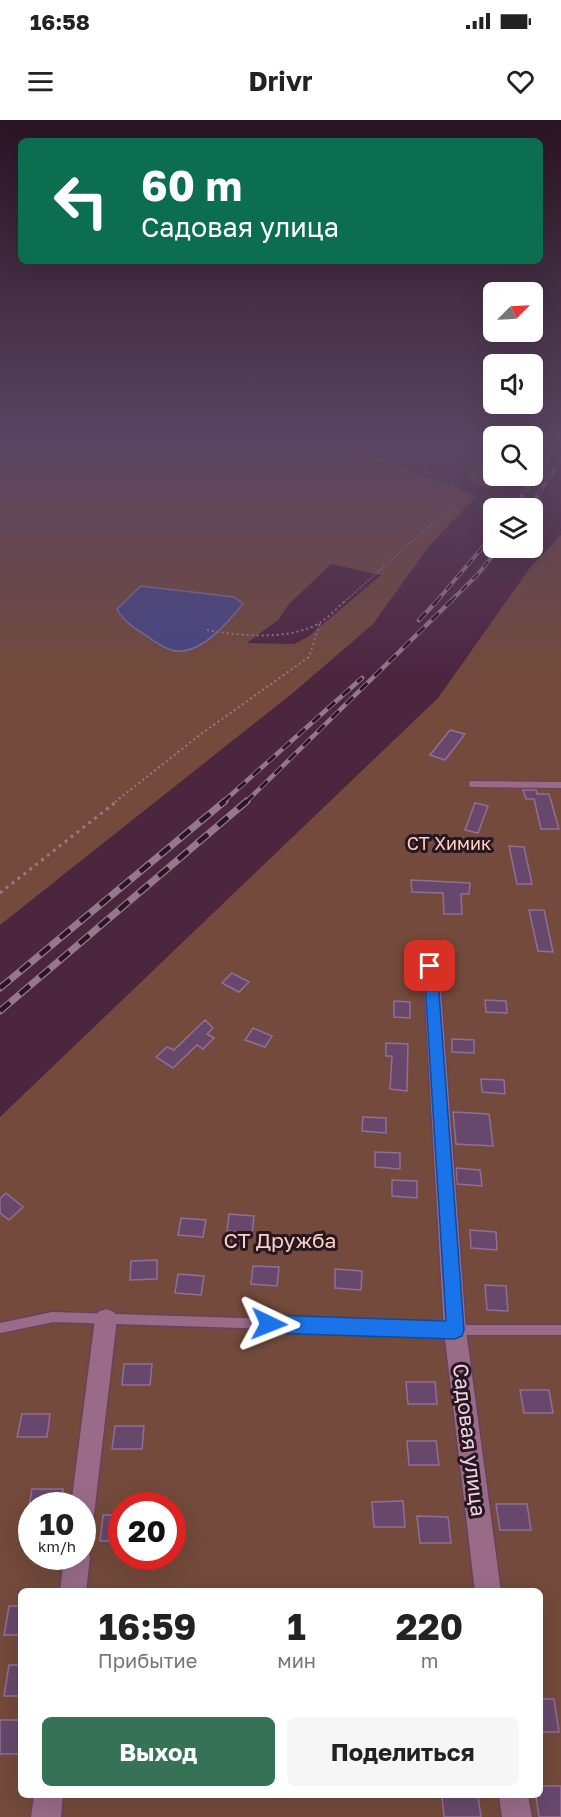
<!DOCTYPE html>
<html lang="ru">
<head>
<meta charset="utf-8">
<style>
	:root { --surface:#fff; --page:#f6f6f6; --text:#222; --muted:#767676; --accent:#357258 }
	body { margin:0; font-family:"Golos Text",sans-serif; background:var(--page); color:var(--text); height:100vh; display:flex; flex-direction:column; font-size:22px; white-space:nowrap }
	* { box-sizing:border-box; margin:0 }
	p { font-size:20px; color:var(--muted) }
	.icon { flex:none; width:33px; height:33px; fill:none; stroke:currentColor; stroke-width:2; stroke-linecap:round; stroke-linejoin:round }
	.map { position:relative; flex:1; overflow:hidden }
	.panel { position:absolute; left:18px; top:1468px; width:525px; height:210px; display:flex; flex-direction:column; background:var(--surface); border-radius:9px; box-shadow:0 6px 24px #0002 }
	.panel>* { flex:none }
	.hud { position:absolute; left:18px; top:18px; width:525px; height:126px; border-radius:9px; box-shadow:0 6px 24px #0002; background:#0b6e4f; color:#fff; overflow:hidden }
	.needle { width:39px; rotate:66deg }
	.buttons { position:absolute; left:483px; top:162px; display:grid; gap:12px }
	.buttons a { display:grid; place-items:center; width:60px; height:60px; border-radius:9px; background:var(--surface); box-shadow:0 6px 24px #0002; font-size:30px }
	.speed { position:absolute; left:18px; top:1372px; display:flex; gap:12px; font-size:30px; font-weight:700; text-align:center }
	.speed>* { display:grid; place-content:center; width:78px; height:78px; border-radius:50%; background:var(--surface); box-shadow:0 6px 24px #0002; line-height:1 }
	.speed small { font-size:15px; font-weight:400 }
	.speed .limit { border:9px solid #d22; background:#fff; color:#111 }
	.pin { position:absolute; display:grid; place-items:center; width:51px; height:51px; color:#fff; margin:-26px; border-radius:12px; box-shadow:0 3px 9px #0006 }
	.me { position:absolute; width:66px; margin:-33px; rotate:92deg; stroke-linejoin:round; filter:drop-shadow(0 0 4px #0008) }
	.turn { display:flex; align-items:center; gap:21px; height:126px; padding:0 24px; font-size:27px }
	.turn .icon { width:78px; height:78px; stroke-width:2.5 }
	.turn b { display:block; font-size:42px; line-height:51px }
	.eta { display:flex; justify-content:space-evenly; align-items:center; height:102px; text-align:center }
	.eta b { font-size:36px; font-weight:700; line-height:42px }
	.button { display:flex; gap:12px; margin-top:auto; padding:12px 24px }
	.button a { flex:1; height:69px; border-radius:9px; background:var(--accent); color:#fff; font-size:24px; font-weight:700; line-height:69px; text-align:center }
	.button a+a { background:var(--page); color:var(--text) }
	.status { display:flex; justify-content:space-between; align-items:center; height:42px; padding:0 30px; background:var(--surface); direction:ltr }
	.status svg { height:16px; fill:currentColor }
	header { display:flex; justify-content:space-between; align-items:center; height:78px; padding:0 24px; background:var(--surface); font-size:27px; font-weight:700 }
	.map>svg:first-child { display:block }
	.green { fill:#734a3b; fill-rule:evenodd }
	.water { fill:#474783; stroke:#78719f; stroke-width:1.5 }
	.building { fill:#67486c; stroke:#906f96; stroke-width:1.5 }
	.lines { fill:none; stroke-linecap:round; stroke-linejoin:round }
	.lane-far1-casing { stroke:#65435a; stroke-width:8 }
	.lane-casing { stroke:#65435a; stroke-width:13 }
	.street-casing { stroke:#65435a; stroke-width:3 }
	.path-far2 { stroke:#98788c; stroke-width:1.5; stroke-dasharray:1.5 2; stroke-linecap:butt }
	.path-far1 { stroke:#98788c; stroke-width:2; stroke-dasharray:2 3; stroke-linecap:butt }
	.path { stroke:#98788c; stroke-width:3; stroke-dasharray:3 4.5; stroke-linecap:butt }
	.lane-far1 { stroke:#996b88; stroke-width:6 }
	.lane { stroke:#996b88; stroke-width:10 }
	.street { fill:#996b88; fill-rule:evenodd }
	.rail-far2-casing { stroke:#97778b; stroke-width:4 }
	.rail-far1-casing { stroke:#97778b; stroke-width:4.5 }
	.rail-casing { stroke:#97778b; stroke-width:7 }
	.rail-far2 { stroke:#281621; stroke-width:2; stroke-dasharray:8; stroke-linecap:butt }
	.rail-far1 { stroke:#281621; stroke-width:3; stroke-dasharray:10; stroke-linecap:butt }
	.rail { stroke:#281621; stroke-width:4.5; stroke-dasharray:13; stroke-linecap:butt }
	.route { fill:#1a73e8; stroke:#114b97; stroke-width:1.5 }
	.labels { text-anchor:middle; stroke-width:6; stroke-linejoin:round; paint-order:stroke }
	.park-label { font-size:18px; fill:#fbd2c2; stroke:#281621 }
	.near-park-label { font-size:21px; fill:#fbd2c2; stroke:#281621 }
	.near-street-label { font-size:21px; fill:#ecd2e1; stroke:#281621 }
</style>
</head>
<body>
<div class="status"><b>16:58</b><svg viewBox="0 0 49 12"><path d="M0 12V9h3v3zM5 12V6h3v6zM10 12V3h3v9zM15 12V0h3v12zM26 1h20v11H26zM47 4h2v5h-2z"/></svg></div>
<header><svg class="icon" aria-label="menu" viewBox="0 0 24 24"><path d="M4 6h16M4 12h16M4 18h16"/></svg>Drivr<svg class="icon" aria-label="heart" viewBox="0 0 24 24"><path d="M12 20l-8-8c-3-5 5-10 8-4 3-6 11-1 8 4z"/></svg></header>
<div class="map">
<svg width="561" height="1697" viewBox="0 0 561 1697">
	<rect width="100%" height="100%" fill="#4c253f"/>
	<!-- green -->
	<path class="green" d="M 0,326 L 349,326 L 476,376 L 429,426 L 373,504 L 294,572 L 0,805 ZM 331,444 L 381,455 L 308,517 L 294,524 L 247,523 L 278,500 L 289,484 ZM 142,466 L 178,471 L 243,485 L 216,514 Z
		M 365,326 L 467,326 L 454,338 L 398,339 Z
		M 493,326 L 494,356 L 498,356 L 486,367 L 472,364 L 467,358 Z
		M 561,415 L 561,1697 L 0,1697 L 0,997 L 438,578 L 529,449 ZM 32,1386 L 82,1386 L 82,1437 L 32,1437 ZM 122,1386 L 172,1386 L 172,1437 L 122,1437 ZM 21,1472 L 540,1472 L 540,1676 L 21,1676 Z"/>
	<!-- water -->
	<path class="water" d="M 141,466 L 234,477 L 243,484 C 229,501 202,534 176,531 C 167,530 155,522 147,516 C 134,508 124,502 117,489 Z"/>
	<!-- building -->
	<path class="building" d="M 450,610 L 465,614 L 445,640 L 430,635 Z
		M 523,670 L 536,670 L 537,674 L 549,674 L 559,709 L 541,709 L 534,679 L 526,679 Z
		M 475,683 L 488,686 L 478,713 L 465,710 Z
		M 509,726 L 524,727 L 532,764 L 517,764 Z
		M 411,760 L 470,763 L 469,774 L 461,774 L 462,794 L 444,794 L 443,773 L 412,772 Z
		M 529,790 L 544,790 L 553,832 L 538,831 Z
		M 232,853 L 249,862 L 239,872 L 222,863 Z
		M 485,880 L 506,881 L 507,893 L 486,892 Z
		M 394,881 L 410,882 L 410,898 L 394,897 Z
		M 205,900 L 213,908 L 207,914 L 214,918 L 203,929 L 197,925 L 173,948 L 156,937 L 167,927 L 174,930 Z
		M 253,908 L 272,916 L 265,927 L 245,920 Z
		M 452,919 L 474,920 L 474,933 L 452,932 Z
		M 386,923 L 408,924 L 407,971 L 390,969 L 392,936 L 386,936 Z
		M 481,959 L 504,960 L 505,974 L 482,972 Z
		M 453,992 L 489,994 L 493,1026 L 456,1024 Z
		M 363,997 L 386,998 L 386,1013 L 362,1011 Z
		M 375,1032 L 400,1033 L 400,1049 L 375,1047 Z
		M 456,1048 L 480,1050 L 482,1066 L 457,1064 Z
		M 392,1060 L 417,1061 L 417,1078 L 392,1076 Z
		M 6,1073 L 23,1087 L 9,1100 L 0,1093 L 0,1079 Z
		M 229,1094 L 254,1096 L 252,1113 L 227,1111 Z
		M 181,1098 L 206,1100 L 203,1117 L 178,1115 Z
		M 470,1110 L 496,1112 L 497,1130 L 471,1128 Z
		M 157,1140 L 157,1159 L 130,1160 L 131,1141 Z
		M 253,1146 L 279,1147 L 277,1166 L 251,1164 Z
		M 335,1149 L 362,1151 L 361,1170 L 335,1168 Z
		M 178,1154 L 204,1156 L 201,1175 L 175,1173 Z
		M 485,1165 L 506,1166 L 508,1191 L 487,1190 Z
		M 124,1244 L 152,1244 L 150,1265 L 122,1265 Z
		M 406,1262 L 435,1262 L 437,1284 L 408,1284 Z
		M 520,1270 L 549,1270 L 553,1293 L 524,1293 Z
		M 22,1294 L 50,1294 L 47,1317 L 17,1317 Z
		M 115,1306 L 144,1306 L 142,1329 L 112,1329 Z
		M 407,1321 L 436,1321 L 439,1345 L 409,1345 Z
		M 32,1369 L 63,1369 L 60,1386 L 29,1386 Z
		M 403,1381 L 405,1407 L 374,1407 L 372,1382 Z
		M 496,1384 L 527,1384 L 531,1410 L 500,1410 Z
		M 103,1395 L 122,1395 L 122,1421 L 100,1421 Z
		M 417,1396 L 448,1397 L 451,1423 L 420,1423 Z
		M 9,1486 L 21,1486 L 21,1515 L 4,1515 Z
		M 9,1545 L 21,1545 L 21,1576 L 4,1576 Z
		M 540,1579 L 554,1579 L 559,1612 L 540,1612 Z
		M 0,1600 L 21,1600 L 21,1634 L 0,1634 Z
		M 540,1666 L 561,1666 L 561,1697 L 539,1697 L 536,1676 L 540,1676 Z
		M 442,1676 L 478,1676 L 481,1697 L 444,1697 Z"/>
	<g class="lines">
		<!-- lane-far1 casing -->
		<g class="lane-far1-casing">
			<path id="lane-far1" d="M 472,664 L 561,665"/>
		</g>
		<!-- lane casing -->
		<g class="lane-casing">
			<path id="lane" d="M 0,1208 L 53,1197 L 455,1210 L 561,1210"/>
		</g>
		<!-- street casing -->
		<g class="street-casing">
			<path id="street" d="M 431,839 L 437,841 L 439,845 L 466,1210 L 501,1472 L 475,1472 L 444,1210 L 423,845 L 425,841 Z
				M 106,1189 L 114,1192 L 117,1199 L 94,1394 L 91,1403 L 82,1406 L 82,1386 L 71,1386 L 95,1199 L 98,1192 Z
				M 82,1426 L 86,1428 L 90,1437 L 86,1472 L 60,1472 L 64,1437 L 82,1437 Z
				M 34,1676 L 63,1676 L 61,1697 L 31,1697 Z
				M 499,1676 L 528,1676 L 532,1697 L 502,1697 Z"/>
		</g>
		<!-- path-far2 -->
		<path class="path-far2" d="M 445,360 L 467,344 L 481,326
			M 344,482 L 460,379 L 458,367 L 415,346 L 362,326"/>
		<!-- path-far1 -->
		<path class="path-far1" d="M 207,510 C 239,516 292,521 321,502 C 330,496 338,487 345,481
			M 115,682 L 201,614 L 309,537 L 320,503"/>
		<!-- path -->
		<path class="path" d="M 0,773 L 117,681"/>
		<!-- lane-far1 -->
		<use href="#lane-far1" class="lane-far1"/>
		<!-- lane -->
		<use href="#lane" class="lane"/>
		<!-- street -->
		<use href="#street" class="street"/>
		<!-- rail-far2 casing -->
		<g class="rail-far2-casing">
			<path id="rail-far2" d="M 514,388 L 556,326
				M 529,388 L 561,340
				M 436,482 L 494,414
				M 450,482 L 478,454 L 499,428"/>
		</g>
		<!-- rail-far1 casing -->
		<g class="rail-far1-casing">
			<path id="rail-far1" d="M 419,500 L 437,481
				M 223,682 L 362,558
				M 246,682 L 451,481"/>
		</g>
		<!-- rail casing -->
		<g class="rail-casing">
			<path id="rail" d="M 0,868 L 225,681
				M 0,891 L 247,681"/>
		</g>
		<!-- rail-far2 -->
		<use href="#rail-far2" class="rail-far2"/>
		<!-- rail-far1 -->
		<use href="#rail-far1" class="rail-far1"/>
		<!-- rail -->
		<use href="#rail" class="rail"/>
	</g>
	<!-- sky -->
	<linearGradient id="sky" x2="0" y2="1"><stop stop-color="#2a1423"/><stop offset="0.58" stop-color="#5b4663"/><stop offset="1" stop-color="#5b4663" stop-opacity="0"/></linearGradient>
	<rect width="561" height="563" fill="url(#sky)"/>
	<!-- route -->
	<path class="route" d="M 430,841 L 437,846 L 464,1210 L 462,1216 L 455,1219 L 269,1213 L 263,1210 L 260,1204 L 263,1198 L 269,1195 L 446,1201 L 424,846 Z"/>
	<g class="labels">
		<!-- park labels -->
		<g class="park-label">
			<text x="449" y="730">СТ Химик</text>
		</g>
		<!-- near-park labels -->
		<g class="near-park-label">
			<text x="280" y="1128">СТ Дружба</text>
		</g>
		<!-- near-street labels -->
		<g class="near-street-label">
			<text transform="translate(469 1320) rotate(83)" y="7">Садовая улица</text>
		</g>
	</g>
</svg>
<div class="buttons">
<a><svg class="needle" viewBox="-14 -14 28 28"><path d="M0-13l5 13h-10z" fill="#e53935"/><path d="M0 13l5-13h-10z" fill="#767676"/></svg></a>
<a><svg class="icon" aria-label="sound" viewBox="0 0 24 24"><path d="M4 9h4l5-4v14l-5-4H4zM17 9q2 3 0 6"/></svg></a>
<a><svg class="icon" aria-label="search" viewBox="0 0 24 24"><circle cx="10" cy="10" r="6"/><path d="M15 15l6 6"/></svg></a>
<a><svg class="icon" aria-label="layers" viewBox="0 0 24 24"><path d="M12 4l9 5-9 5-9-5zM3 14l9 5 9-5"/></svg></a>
</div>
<div class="speed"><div>10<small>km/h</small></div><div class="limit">20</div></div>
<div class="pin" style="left:430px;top:846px;background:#d93025"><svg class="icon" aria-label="arrive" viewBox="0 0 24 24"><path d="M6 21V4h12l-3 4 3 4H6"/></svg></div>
<svg class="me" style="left:269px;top:1204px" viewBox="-20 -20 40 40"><path d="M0-17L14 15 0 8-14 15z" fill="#1a73e8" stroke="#fff" stroke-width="4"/></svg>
<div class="hud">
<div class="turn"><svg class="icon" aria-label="left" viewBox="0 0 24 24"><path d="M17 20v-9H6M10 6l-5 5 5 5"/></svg><div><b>60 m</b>Садовая улица</div></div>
</div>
<section class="panel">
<div class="eta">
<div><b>16:59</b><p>Прибытие</p></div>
<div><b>1</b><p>мин</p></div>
<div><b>220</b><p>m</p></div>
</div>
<div class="button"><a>Выход</a><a>Поделиться</a></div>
</section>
</div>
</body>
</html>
